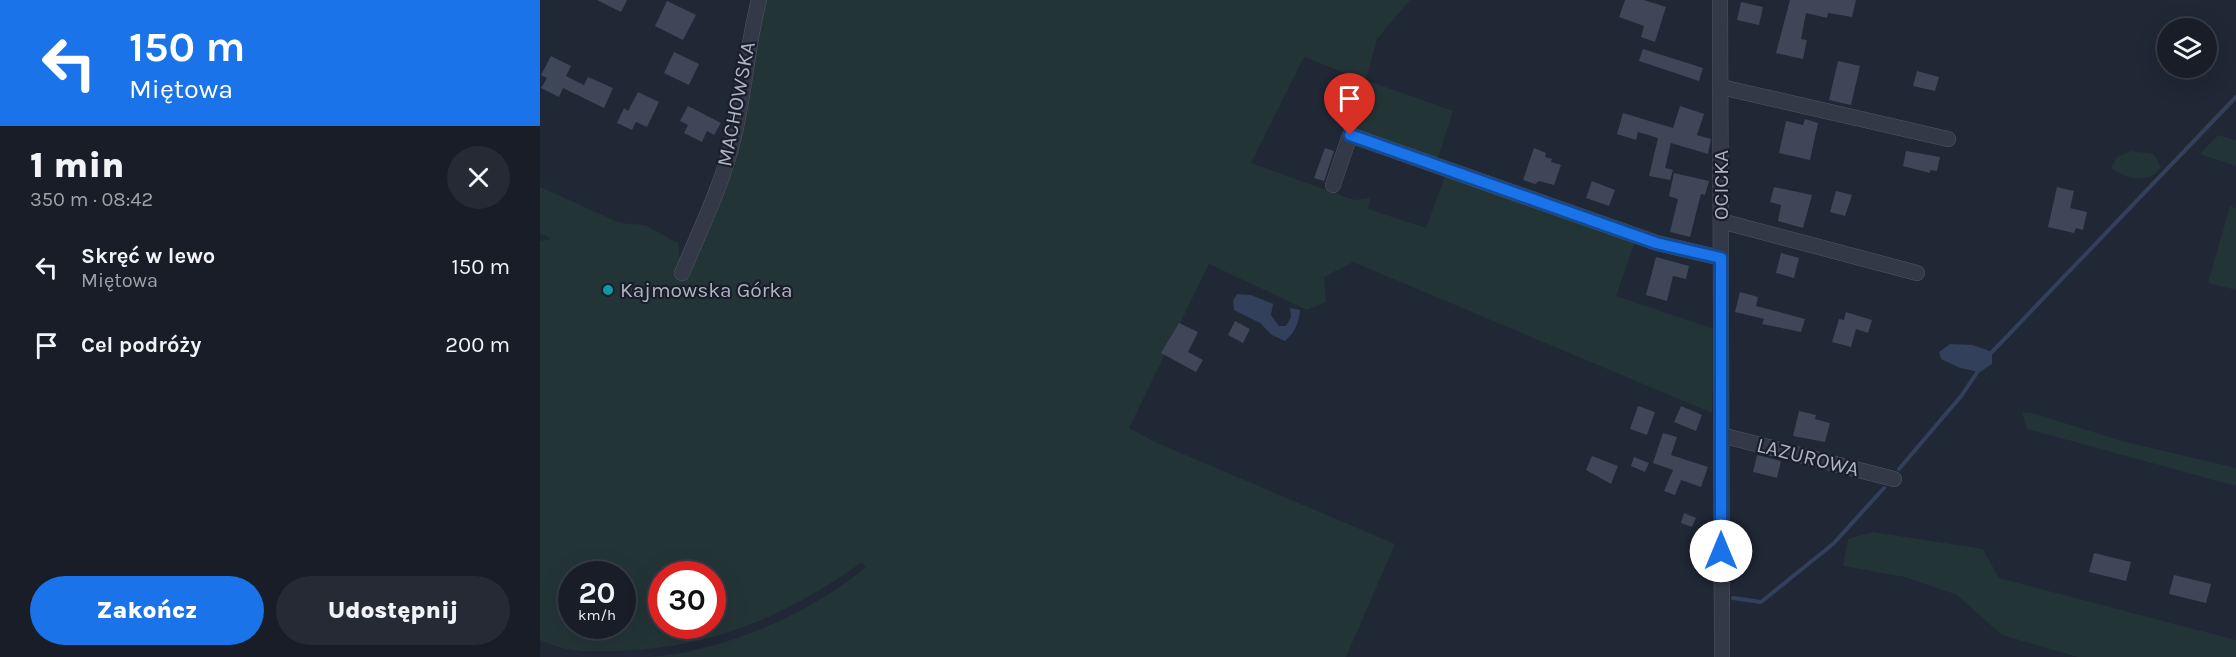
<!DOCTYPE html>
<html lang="pl">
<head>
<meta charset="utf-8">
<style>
	:root { --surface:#181d28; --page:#252a34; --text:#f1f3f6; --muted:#9fa2a8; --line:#363b45; --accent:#1a73e8 }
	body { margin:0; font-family:Karla,sans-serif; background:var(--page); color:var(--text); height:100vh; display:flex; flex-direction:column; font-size:22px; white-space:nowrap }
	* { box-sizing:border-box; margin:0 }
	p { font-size:20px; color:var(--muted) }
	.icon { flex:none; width:33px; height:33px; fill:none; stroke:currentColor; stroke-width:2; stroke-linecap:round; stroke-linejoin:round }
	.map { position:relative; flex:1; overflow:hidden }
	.drawer { display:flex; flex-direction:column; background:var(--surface); width:540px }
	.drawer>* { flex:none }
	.hud { background:#1a73e8; color:#fff; overflow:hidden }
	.controls { position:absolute; left:1617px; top:18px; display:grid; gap:12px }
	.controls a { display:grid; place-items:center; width:60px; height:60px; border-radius:50%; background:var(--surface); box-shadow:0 6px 24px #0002,0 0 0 2px var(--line); font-size:30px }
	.speed { position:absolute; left:18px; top:561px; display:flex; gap:12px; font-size:30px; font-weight:700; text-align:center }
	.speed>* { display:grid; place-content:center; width:78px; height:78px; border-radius:50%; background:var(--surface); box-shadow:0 6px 24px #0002,0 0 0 2px var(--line); line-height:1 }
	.speed small { font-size:15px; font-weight:400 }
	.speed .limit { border:9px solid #d22; background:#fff; color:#111 }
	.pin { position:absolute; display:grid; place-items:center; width:51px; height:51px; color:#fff; margin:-62px -26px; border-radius:50% 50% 50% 0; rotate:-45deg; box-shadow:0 0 6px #0007 }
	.pin .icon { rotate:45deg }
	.me { position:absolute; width:66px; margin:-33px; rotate:0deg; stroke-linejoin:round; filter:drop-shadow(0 0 4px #0008) }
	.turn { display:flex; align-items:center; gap:21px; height:126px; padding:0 30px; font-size:27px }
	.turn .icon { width:78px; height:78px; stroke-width:2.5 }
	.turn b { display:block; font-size:42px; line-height:51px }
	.round { display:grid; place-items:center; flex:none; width:63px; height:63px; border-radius:32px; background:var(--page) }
	.summary { display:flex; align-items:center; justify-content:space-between; height:102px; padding:0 30px }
	h1 { font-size:36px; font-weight:800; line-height:45px }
	.cta { display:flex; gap:12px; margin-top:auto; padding:12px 30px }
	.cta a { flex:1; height:69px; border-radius:36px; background:var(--accent); color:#fff; font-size:24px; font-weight:800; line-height:69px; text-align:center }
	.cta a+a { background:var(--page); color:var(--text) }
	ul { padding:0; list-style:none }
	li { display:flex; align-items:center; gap:18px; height:78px; padding:0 30px }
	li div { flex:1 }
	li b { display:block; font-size:22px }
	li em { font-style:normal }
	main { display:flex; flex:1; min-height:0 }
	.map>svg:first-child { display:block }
	.green { fill:#233437; fill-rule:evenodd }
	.water { fill:#33405c }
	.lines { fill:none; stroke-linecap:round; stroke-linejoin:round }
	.stream { stroke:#33405c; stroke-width:4 }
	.building { fill:#3e4658 }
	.minor-casing { stroke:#515664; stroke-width:16 }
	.minor { stroke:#333946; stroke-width:15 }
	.route-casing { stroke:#114b97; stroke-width:15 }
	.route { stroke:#1a73e8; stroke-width:10 }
	.culture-dot { fill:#0f9aa8; stroke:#191e2a; stroke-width:2 }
	.labels { text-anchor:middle; stroke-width:4.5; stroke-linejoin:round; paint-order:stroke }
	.street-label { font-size:21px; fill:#adb3c3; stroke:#191e2a }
	.poi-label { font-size:21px; fill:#adb3c3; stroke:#191e2a; text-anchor:start }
</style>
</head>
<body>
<main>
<section class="drawer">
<div class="hud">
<div class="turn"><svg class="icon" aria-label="left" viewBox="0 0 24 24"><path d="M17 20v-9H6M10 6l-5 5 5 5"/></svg><div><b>150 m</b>Miętowa</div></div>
</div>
<div class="summary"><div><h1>1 min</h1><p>350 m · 08:42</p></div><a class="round"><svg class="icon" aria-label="close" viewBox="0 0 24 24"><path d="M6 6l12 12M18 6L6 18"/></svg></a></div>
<ul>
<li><svg class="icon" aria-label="left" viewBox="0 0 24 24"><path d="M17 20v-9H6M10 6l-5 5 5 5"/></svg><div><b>Skręć w lewo</b><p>Miętowa</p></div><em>150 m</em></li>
<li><svg class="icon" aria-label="arrive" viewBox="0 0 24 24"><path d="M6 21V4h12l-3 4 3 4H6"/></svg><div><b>Cel podróży</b></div><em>200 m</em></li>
</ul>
<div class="cta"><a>Zakończ</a><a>Udostępnij</a></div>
</section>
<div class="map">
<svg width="1696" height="657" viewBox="0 0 1696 657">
	<rect width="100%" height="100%" fill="#202735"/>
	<!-- green -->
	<path class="green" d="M 219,0 L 870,0 L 837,39 L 826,80 L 913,111 L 897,161 L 813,131 L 810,125 L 826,81 L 764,57 L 711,163 L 814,200 L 830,198 L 828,209 L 886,228 L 905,176 L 1095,242 L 1076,296 L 1174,329 L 1172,413 L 813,262 L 784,277 L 786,302 L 767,310 L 669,264 L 589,428 L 615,442 L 855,544 L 806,657 L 108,657 C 182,652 270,614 326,567 L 321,563 C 243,618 167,650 71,651 C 40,651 29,653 0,640 L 0,241 L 12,239 L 0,233 L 0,187 L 80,223 L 105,225 L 138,243 L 141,271 L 178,187 ZM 32,574 L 82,574 L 82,626 L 32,626 ZM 122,574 L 172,574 L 172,626 L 122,626 Z
		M 1678,135 L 1696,140 L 1696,166 L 1660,154 Z
		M 1591,151 L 1614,154 L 1621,167 C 1610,185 1586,179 1571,168 L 1577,157 Z
		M 1690,206 L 1696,208 L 1696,290 L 1668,283 Z
		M 1482,412 L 1492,413 L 1582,441 L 1696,468 L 1696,486 L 1487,429 Z
		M 1333,532 L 1443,549 L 1459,578 L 1696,640 L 1696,657 L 1538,657 L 1462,635 L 1417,595 L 1365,577 L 1303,566 L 1308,539 Z"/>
	<!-- water -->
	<path class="water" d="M 697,294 L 711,295 L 733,304 L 731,315 L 739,326 L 746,326 L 751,317 L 750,308 L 760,310 C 759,323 755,332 745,341 L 732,335 L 720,323 L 694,310 L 693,301 Z
		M 1410,344 L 1433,345 L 1452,352 L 1452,364 L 1440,372 L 1420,368 L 1401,359 L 1399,352 Z"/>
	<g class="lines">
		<!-- stream -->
		<path class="stream" d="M 1452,352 L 1696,97
			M 1359,469 L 1422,395 L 1438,371
			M 1193,598 L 1221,602 L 1293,544 L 1344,488"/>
	</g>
	<!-- building -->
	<path class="building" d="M 57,0 L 87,0 L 81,12 Z
		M 1085,0 L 1104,0 L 1126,7 L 1115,42 L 1101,37 L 1104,26 L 1079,17 Z
		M 1250,0 L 1316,0 L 1312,17 L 1288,13 L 1287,18 L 1266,13 L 1261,39 L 1267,40 L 1263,59 L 1236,53 Z
		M 127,1 L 156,15 L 143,40 L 115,26 Z
		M 1201,2 L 1223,7 L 1219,25 L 1197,20 Z
		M 1103,49 L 1163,68 L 1159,81 L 1099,61 Z
		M 134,52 L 159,64 L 149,85 L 124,73 Z
		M 11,56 L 31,66 L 26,76 L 44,85 L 48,77 L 73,88 L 64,108 L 23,88 L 19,97 L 1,88 L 7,78 L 1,75 Z
		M 1298,61 L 1320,66 L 1311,105 L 1289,100 Z
		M 1377,71 L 1399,77 L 1395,91 L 1373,86 Z
		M 804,81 L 816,85 L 806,115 L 793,110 Z
		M 98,92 L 119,102 L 107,127 L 96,122 L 92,130 L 77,123 L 84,108 L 88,111 Z
		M 148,106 L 181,123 L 174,135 L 167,131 L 162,142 L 144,133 L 148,125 L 140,121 Z
		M 1140,106 L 1164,114 L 1157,135 L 1171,139 L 1168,154 L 1131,143 L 1125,168 L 1133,170 L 1130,180 L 1109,176 L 1118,138 L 1098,132 L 1096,140 L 1077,134 L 1083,113 L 1133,128 Z
		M 1265,119 L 1278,123 L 1270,160 L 1239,153 L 1246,121 L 1263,125 Z
		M 785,148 L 794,151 L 784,181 L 774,178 Z
		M 994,148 L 1006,153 L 1005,157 L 1012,159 L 1011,162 L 1021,165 L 1014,185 L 999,181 L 995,184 L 983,180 Z
		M 1366,151 L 1400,157 L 1397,171 L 1390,170 L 1390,173 L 1363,166 Z
		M 1134,173 L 1169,181 L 1165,195 L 1161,194 L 1150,237 L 1130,232 L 1138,199 L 1129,196 Z
		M 1052,181 L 1075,190 L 1069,206 L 1046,198 Z
		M 1234,187 L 1272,195 L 1263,228 L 1238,221 L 1241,205 L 1230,202 Z
		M 1517,187 L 1534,191 L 1530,208 L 1547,212 L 1543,230 L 1536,228 L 1534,233 L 1508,227 Z
		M 1296,191 L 1312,195 L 1305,216 L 1290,212 Z
		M 1241,253 L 1259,258 L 1254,278 L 1236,273 Z
		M 1116,257 L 1149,266 L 1146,279 L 1133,276 L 1127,301 L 1106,295 Z
		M 1200,292 L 1218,297 L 1216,306 L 1265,319 L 1261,332 L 1222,324 L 1224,319 L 1195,312 Z
		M 1306,312 L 1332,320 L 1328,333 L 1316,329 L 1311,347 L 1292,342 L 1299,319 L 1304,320 Z
		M 695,321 L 710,329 L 703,343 L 688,335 Z
		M 639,323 L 658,332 L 648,352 L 663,360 L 656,372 L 621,353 Z
		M 1098,406 L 1115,412 L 1107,435 L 1090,429 Z
		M 1141,406 L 1162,415 L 1156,431 L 1134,422 Z
		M 1259,411 L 1276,415 L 1275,419 L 1290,423 L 1285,442 L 1253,436 Z
		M 1123,433 L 1137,437 L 1131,455 L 1168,467 L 1161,487 L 1141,480 L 1135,495 L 1124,491 L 1133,470 L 1113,463 Z
		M 1217,455 L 1241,461 L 1237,478 L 1213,472 Z
		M 1052,456 L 1078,466 L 1071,484 L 1046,470 Z
		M 1094,457 L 1109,463 L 1105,472 L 1091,466 Z
		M 1144,513 L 1156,518 L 1152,527 L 1141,523 Z
		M 1554,553 L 1591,562 L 1586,581 L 1549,572 Z
		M 1634,575 L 1671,584 L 1666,603 L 1629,594 Z"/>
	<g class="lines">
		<!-- minor casing -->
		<g class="minor-casing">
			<path id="minor" d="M 1180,0 L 1182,657
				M 1181,87 L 1408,139
				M 793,185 L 810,135 L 1117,243 L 1181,258
				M 1181,221 L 1377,273
				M 142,273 C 161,228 183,183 194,136 C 205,91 207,45 219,0
				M 1181,435 L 1354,479"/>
		</g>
		<!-- minor -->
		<use href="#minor" class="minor"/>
	</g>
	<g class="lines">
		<!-- route casing -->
		<g class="route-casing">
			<path id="route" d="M 810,135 L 1116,243 L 1181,258 L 1181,551"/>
		</g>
		<!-- route -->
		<use href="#route" class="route"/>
	</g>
	<!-- markers -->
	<circle class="culture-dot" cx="68" cy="290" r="6"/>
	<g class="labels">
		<!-- street labels -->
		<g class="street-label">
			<text transform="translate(196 104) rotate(-79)" y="7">MACHOWSKA</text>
			<text transform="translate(1181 185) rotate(-90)" y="7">OCICKA</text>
			<text transform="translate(1268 457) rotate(14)" y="7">LAZUROWA</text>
		</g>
		<!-- poi labels -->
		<g class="poi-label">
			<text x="80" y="297">Kajmowska Górka</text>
		</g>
	</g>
</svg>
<div class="controls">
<a><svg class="icon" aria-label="layers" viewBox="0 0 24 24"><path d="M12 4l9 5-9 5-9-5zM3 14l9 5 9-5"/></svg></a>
</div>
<div class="speed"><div>20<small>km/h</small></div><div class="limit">30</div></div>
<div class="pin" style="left:810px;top:135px;background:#d93025"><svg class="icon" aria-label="arrive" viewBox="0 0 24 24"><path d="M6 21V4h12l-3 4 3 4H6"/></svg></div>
<svg class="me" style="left:1181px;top:551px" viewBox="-20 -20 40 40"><circle r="19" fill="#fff"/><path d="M0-13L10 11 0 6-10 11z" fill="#1a73e8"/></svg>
</div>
</main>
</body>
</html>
